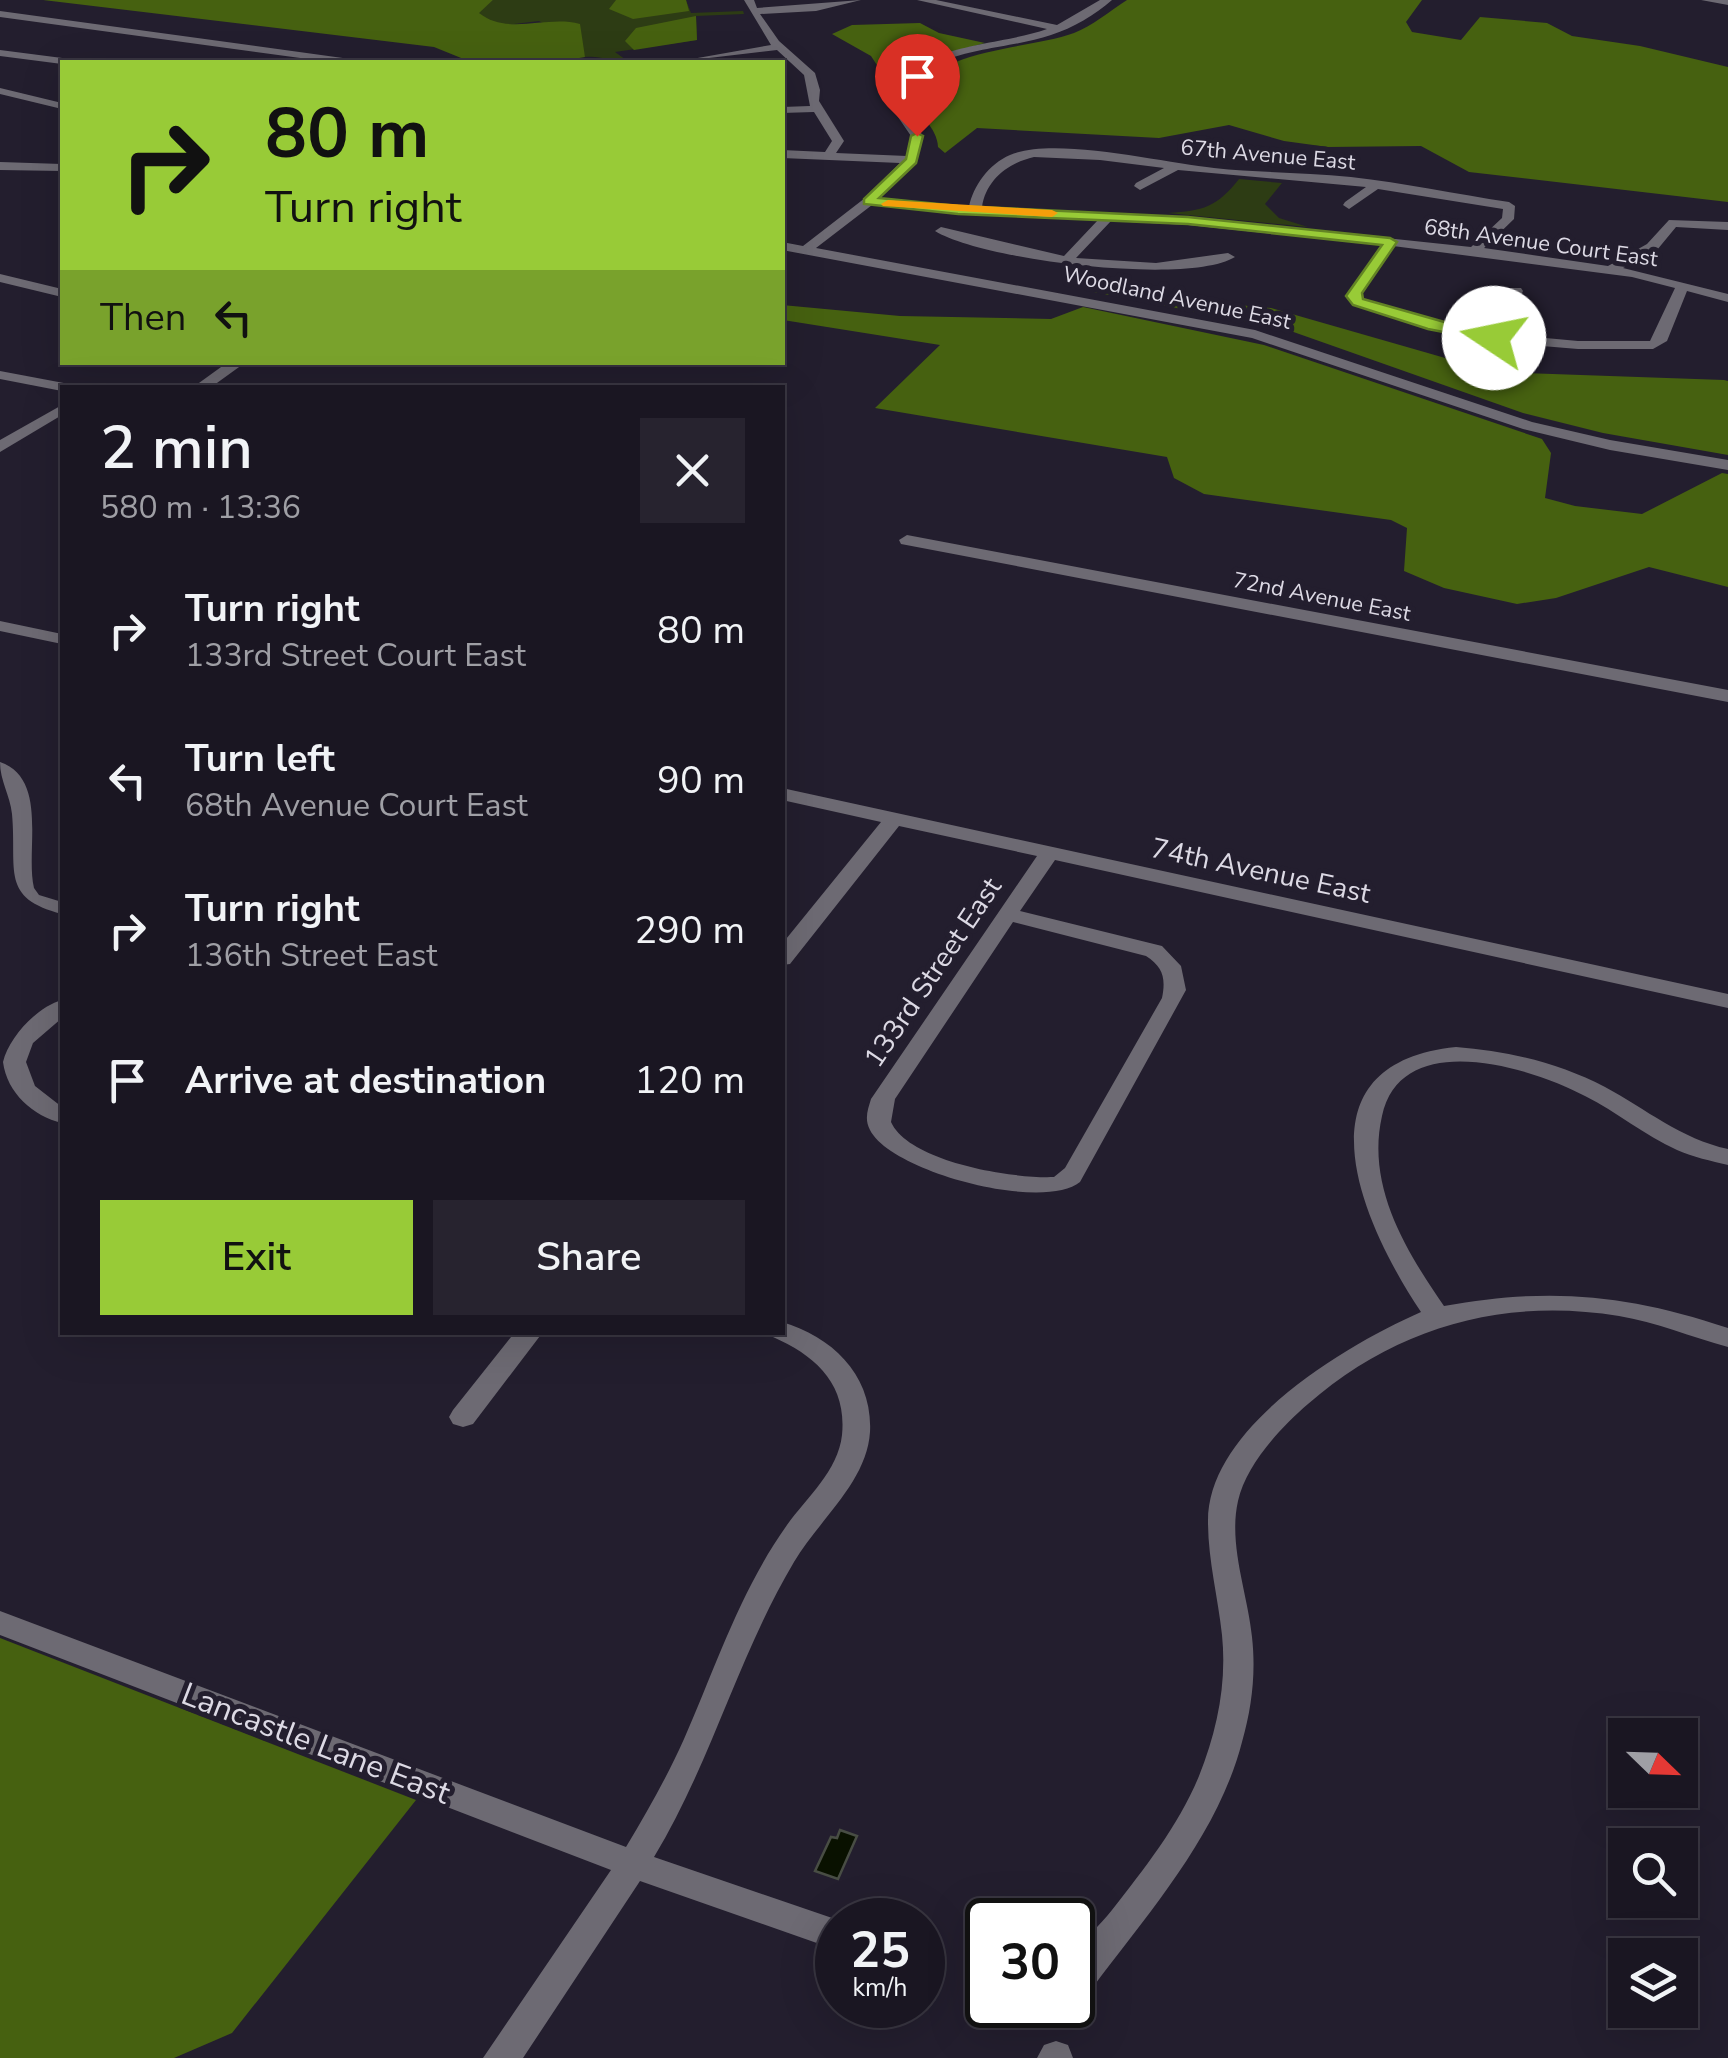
<!DOCTYPE html>
<html lang="en">
<head>
<meta charset="utf-8">
<style>
	:root { --surface:#1a1622; --page:#27232f; --text:#f1f3f6; --muted:#9f9fa5; --line:#383540; --accent:#98cb37 }
	body { margin:0; font-family:"Nunito Sans",sans-serif; background:var(--page); color:var(--text); height:100vh; display:flex; flex-direction:column; font-size:38px; white-space:nowrap }
	* { box-sizing:border-box; margin:0 }
	p { font-size:32px; color:var(--muted) }
	.icon { flex:none; width:55px; height:55px; fill:none; stroke:currentColor; stroke-width:2; stroke-linecap:round; stroke-linejoin:round }
	.map { position:relative; flex:1; overflow:hidden }
	.panel { position:absolute; left:60px; top:385px; width:725px; height:950px; display:flex; flex-direction:column; background:var(--surface); border-radius:0px; box-shadow:0 10px 40px #0002,0 0 0 2px var(--line) }
	.panel>* { flex:none }
	.guide { position:absolute; left:60px; top:60px; width:725px; height:305px; border-radius:0px; box-shadow:0 10px 40px #0002,0 0 0 2px var(--line); background:#98cb37; color:#111; overflow:hidden }
	.needle { width:65px; rotate:113deg }
	.buttons { position:absolute; left:1608px; top:1718px; display:grid; gap:20px }
	.buttons a { display:grid; place-items:center; width:90px; height:90px; border-radius:0px; background:var(--surface); box-shadow:0 10px 40px #0002,0 0 0 2px var(--line); font-size:50px }
	.speed { position:absolute; left:815px; top:1898px; display:flex; gap:20px; font-size:50px; font-weight:700; text-align:center }
	.speed>* { display:grid; place-content:center; width:130px; height:130px; border-radius:50%; background:var(--surface); box-shadow:0 10px 40px #0002,0 0 0 2px var(--line); line-height:1 }
	.speed small { font-size:25px; font-weight:400 }
	.speed .limit { border:5px solid #111; border-radius:15px; background:#fff; color:#111 }
	.pin { position:absolute; display:grid; place-items:center; width:85px; height:85px; color:#fff; margin:-102px -42px; border-radius:50% 50% 50% 0; rotate:-45deg; box-shadow:0 0 10px #0007 }
	.pin .icon { rotate:45deg }
	.me { position:absolute; width:110px; margin:-55px; rotate:281deg; stroke-linejoin:round; filter:drop-shadow(0 0 8px #0008) }
	.turn { display:flex; align-items:center; gap:35px; height:210px; padding:0 40px; font-size:45px }
	.turn .icon { width:130px; height:130px; stroke-width:2.5 }
	.turn b { display:block; font-size:70px; line-height:85px }
	.then { display:flex; align-items:center; height:95px; padding:0 40px; background:#0003; gap:20px; font-size:38px }
	.round { display:grid; place-items:center; flex:none; width:105px; height:105px; border-radius:0px; background:var(--page) }
	.headline { display:flex; align-items:center; justify-content:space-between; height:170px; padding:0 40px }
	h1 { font-size:60px; font-weight:600; line-height:75px }
	.button { display:flex; gap:20px; margin-top:auto; padding:20px 40px }
	.button a { flex:1; height:115px; border-radius:0px; background:var(--accent); color:#111; font-size:40px; font-weight:600; line-height:115px; text-align:center }
	.button a+a { background:var(--page); color:var(--text) }
	ul { padding:0; list-style:none }
	li { display:flex; align-items:center; gap:30px; height:150px; padding:0 40px }
	li div { flex:1 }
	li b { display:block; font-size:38px }
	li em { font-style:normal }
	.map>svg:first-child { display:block }
	.green { fill:#2d3c14 }
	.forest { fill:#466110 }
	.water { fill:#091100; stroke:#484d44; stroke-width:2.5 }
	.lines { fill:none; stroke-linecap:round; stroke-linejoin:round }
	.minor { fill:#6d6a73; fill-rule:evenodd }
	.route { fill:#98cb37; stroke:#638424; stroke-width:2.5 }
	.slow { fill:#f59e0b }
	.labels { text-anchor:middle; stroke-width:10; stroke-linejoin:round; paint-order:stroke }
	.far-street-label { font-size:22px; fill:#dcd9e4; stroke:#231e2e }
	.street-label { font-size:28px; fill:#dcd9e4; stroke:#231e2e }
	.near-street-label { font-size:32px; fill:#dcd9e4; stroke:#231e2e }
</style>
</head>
<body>
<div class="map">
<svg width="1728" height="2058" viewBox="0 0 1728 2058">
	<rect width="100%" height="100%" fill="#231e2e"/>
	<!-- green -->
	<path class="green" d="M 493,0 L 686,0 L 691,13 L 743,11 L 744,14 L 696,16 L 697,40 L 615,52 L 629,62 C 612,63 602,55 585,57 L 581,44 L 539,21 L 506,25 L 492,23 L 478,13 Z
		M 1239,179 L 1282,183 L 1265,204 L 1279,218 L 1308,227 L 1168,213 C 1203,211 1217,207 1239,179 Z"/>
	<!-- forest -->
	<path class="forest" d="M 43,0 L 493,0 L 479,13 C 508,36 546,15 580,24 L 585,57 L 556,62 L 471,62 L 434,47 Z
		M 616,0 L 686,0 L 689,11 L 633,19 L 609,9 Z
		M 1127,0 L 1422,0 L 1406,22 L 1412,32 L 1461,40 L 1480,17 L 1547,23 L 1572,36 L 1640,46 L 1728,67 L 1728,202 L 1469,172 L 1421,146 L 1328,147 L 1284,141 L 1229,125 L 1159,138 L 977,128 L 945,153 L 938,147 C 937,127 918,116 913,97 C 936,48 1027,50 1074,33 C 1092,26 1110,11 1127,0 Z
		M 696,16 L 697,40 L 634,50 L 625,41 L 636,28 Z
		M 920,23 L 939,33 L 985,43 L 937,56 L 886,79 L 871,56 L 832,34 L 852,25 Z
		M 1094,292 L 1271,308 L 1494,372 L 1724,380 L 1728,381 L 1728,455 L 1603,433 L 1523,413 L 1285,329 Z
		M 782,305 L 900,316 L 1051,319 L 1083,307 L 1264,345 L 1542,439 L 1551,453 L 1545,498 L 1575,506 L 1642,514 L 1722,473 L 1728,474 L 1728,587 L 1649,567 L 1556,598 L 1517,604 L 1444,588 L 1404,571 L 1407,528 L 1391,520 L 1204,494 L 1174,478 L 1167,457 L 875,408 L 940,345 L 783,320 Z
		M 0,1638 L 416,1800 L 232,2033 L 174,2058 L 0,2058 Z"/>
	<!-- water -->
	<path class="water" d="M 840,1830 L 857,1836 L 838,1879 L 815,1871 L 831,1837 L 837,1838 Z"/>
	<g class="lines">
		<!-- minor -->
		<path class="minor" d="M 744,0 L 754,0 L 757,8 L 861,0 L 816,11 L 760,14 L 779,41 L 815,73 L 820,90 L 819,101 L 844,141 L 836,153 L 907,156 L 911,136 L 887,101 C 914,41 994,48 1047,29 L 917,0 L 936,0 L 1057,25 L 1100,0 L 1112,0 C 1095,15 1073,28 1051,35 C 1003,52 922,46 899,101 L 923,136 L 916,163 L 879,198 L 969,207 C 973,186 989,164 1010,155 C 1054,136 1164,163 1214,168 C 1259,173 1305,172 1351,177 C 1404,183 1456,194 1509,202 L 1515,206 L 1514,219 L 1484,248 L 1608,266 L 1647,244 L 1669,220 L 1728,222 L 1728,230 L 1676,227 L 1657,250 L 1623,268 L 1728,294 L 1728,302 L 1687,291 L 1667,341 L 1653,349 L 1578,349 L 1494,342 L 1353,305 L 1346,296 L 1381,245 L 1188,225 L 1111,221 L 1076,258 L 1156,263 L 1228,253 L 1235,257 C 1188,286 981,260 935,231 L 941,227 L 1064,256 L 1098,220 L 957,214 L 872,205 L 816,248 L 1255,330 L 1532,422 L 1610,440 L 1728,460 L 1728,470 L 1610,450 L 1523,429 L 1252,338 L 782,250 L 782,242 L 803,246 L 865,198 L 900,163 L 782,158 L 782,150 L 825,152 L 832,141 L 814,112 L 782,113 L 782,107 L 810,106 L 804,75 L 777,50 L 675,62 L 771,45 ZM 1034,157 L 1100,160 L 1164,168 L 1136,183 L 1134,186 L 1140,190 L 1178,170 L 1366,187 L 1345,202 L 1343,205 L 1349,209 L 1378,189 L 1503,209 L 1502,218 L 1471,247 L 1188,217 L 982,207 C 986,180 1008,163 1034,157 ZM 1393,246 L 1632,277 L 1675,288 L 1650,341 L 1578,341 L 1504,334 L 1523,291 L 1521,288 L 1511,288 L 1490,331 L 1433,320 L 1363,299 L 1360,296 Z
			M 1701,0 L 1728,0 L 1728,5 Z
			M 0,11 L 350,59 L 355,62 L 330,62 L 0,17 Z
			M 0,50 L 70,59 L 75,62 L 62,64 L 0,56 Z
			M 0,88 L 62,103 L 62,109 L 0,94 Z
			M 0,162 L 62,164 L 62,171 L 0,170 Z
			M 0,274 L 62,289 L 62,297 L 0,282 Z
			M 228,362 L 246,362 L 210,388 L 192,388 Z
			M 0,371 L 69,384 L 76,388 L 62,388 L 62,391 L 0,379 Z
			M 62,405 L 62,415 L 0,452 L 0,440 Z
			M 907,535 L 1728,690 L 1728,702 L 901,544 L 899,540 Z
			M 0,621 L 62,634 L 62,644 L 0,631 Z
			M 0,762 C 49,779 25,851 34,888 L 39,895 L 62,902 L 62,914 C 0,898 17,871 12,814 C 10,795 0,781 0,762 Z
			M 782,788 L 1728,994 L 1728,1008 L 1055,860 L 1020,911 L 1162,946 L 1181,966 L 1186,990 L 1080,1182 C 1043,1212 891,1172 870,1130 C 864,1119 868,1109 871,1099 L 1037,856 L 899,826 L 790,964 L 782,965 L 782,944 L 881,822 L 782,800 ZM 1013,922 L 1146,956 C 1163,967 1166,978 1162,998 L 1065,1168 L 1054,1177 C 1013,1179 909,1162 891,1122 L 895,1099 Z
			M 62,1000 L 62,1018 L 33,1043 L 26,1062 L 35,1086 L 62,1107 L 62,1123 C 33,1116 7,1093 3,1062 C 9,1037 37,1007 62,1000 Z
			M 1456,1047 C 1508,1051 1559,1063 1605,1087 C 1646,1109 1681,1139 1728,1149 L 1728,1165 C 1711,1161 1693,1157 1677,1150 C 1644,1135 1617,1112 1585,1096 C 1530,1067 1401,1027 1382,1116 C 1366,1186 1406,1251 1444,1306 C 1548,1287 1627,1294 1728,1328 L 1728,1347 C 1691,1337 1656,1322 1619,1316 C 1504,1297 1396,1327 1308,1404 C 1280,1428 1246,1465 1238,1501 C 1228,1545 1248,1594 1252,1637 C 1256,1673 1252,1707 1242,1742 C 1218,1835 1149,1912 1093,1987 L 1081,1991 L 1072,1988 C 1072,1979 1070,1966 1074,1958 C 1082,1941 1100,1925 1112,1910 C 1144,1869 1179,1825 1199,1776 C 1217,1731 1227,1684 1222,1635 C 1218,1597 1208,1560 1208,1522 C 1207,1427 1346,1345 1421,1312 C 1362,1224 1291,1064 1456,1047 Z
			M 782,1322 C 833,1337 873,1376 870,1432 C 867,1482 818,1521 794,1562 C 738,1656 711,1763 654,1857 L 838,1920 L 838,1946 L 831,1948 L 640,1881 L 523,2058 L 483,2058 L 611,1870 L 0,1635 L 0,1611 L 626,1847 C 647,1812 667,1777 684,1739 C 716,1666 740,1591 787,1525 C 807,1497 838,1471 842,1435 C 847,1384 816,1356 773,1337 L 770,1332 L 782,1332 Z
			M 515,1332 L 543,1332 L 473,1424 L 463,1427 L 453,1424 L 449,1417 L 453,1410 Z
			M 1056,2041 L 1068,2045 L 1073,2058 L 1037,2058 L 1044,2045 Z"/>
	</g>
	<!-- route -->
	<path class="route" d="M 917,133 L 923,136 L 916,163 L 879,198 L 958,206 L 1188,217 L 1390,238 L 1397,242 L 1362,293 L 1363,299 L 1501,338 L 1494,342 L 1428,329 L 1353,305 L 1346,296 L 1382,245 L 1188,224 L 958,214 L 864,204 L 864,199 L 906,159 L 911,136 Z"/>
	<!-- slow -->
	<path class="slow" d="M 888,200 L 1052,210 L 1058,213 L 1052,217 L 883,206 L 881,204 Z"/>
	<g class="labels">
		<!-- far-street labels -->
		<g class="far-street-label">
			<text transform="translate(1268 154) rotate(5)" y="8">67th Avenue East</text>
			<text transform="translate(1541 242) rotate(8)" y="8">68th Avenue Court East</text>
			<text transform="translate(1177 297) rotate(12)" y="8">Woodland Avenue East</text>
			<text transform="translate(1322 596) rotate(11)" y="8">72nd Avenue East</text>
		</g>
		<!-- street labels -->
		<g class="street-label">
			<text transform="translate(1261 870) rotate(12)" y="10">74th Avenue East</text>
			<text transform="translate(932 972) rotate(-56)" y="10">133rd Street East</text>
		</g>
		<!-- near-street labels -->
		<g class="near-street-label">
			<text transform="translate(316 1743) rotate(21)" y="11">Lancastle Lane East</text>
		</g>
	</g>
</svg>
<div class="buttons">
<a><svg class="needle" viewBox="-14 -14 28 28"><path d="M0-13l5 13h-10z" fill="#e53935"/><path d="M0 13l5-13h-10z" fill="#9f9fa5"/></svg></a>
<a><svg class="icon" aria-label="search" viewBox="0 0 24 24"><circle cx="10" cy="10" r="6"/><path d="M15 15l6 6"/></svg></a>
<a><svg class="icon" aria-label="layers" viewBox="0 0 24 24"><path d="M12 4l9 5-9 5-9-5zM3 14l9 5 9-5"/></svg></a>
</div>
<div class="speed"><div>25<small>km/h</small></div><div class="limit">30</div></div>
<div class="pin" style="left:917px;top:136px;background:#d93025"><svg class="icon" aria-label="arrive" viewBox="0 0 24 24"><path d="M6 21V4h12l-3 4 3 4H6"/></svg></div>
<svg class="me" style="left:1494px;top:338px" viewBox="-20 -20 40 40"><circle r="19" fill="#fff"/><path d="M0-13L10 11 0 6-10 11z" fill="#98cb37"/></svg>
<div class="guide">
<div class="turn"><svg class="icon" aria-label="right" viewBox="0 0 24 24"><path d="M7 20v-9h11M14 6l5 5-5 5"/></svg><div><b>80 m</b>Turn right</div></div>
<div class="then">Then<svg class="icon" aria-label="left" viewBox="0 0 24 24"><path d="M17 20v-9H6M10 6l-5 5 5 5"/></svg></div>
</div>
<section class="panel">
<div class="headline"><div><h1>2 min</h1><p>580 m · 13:36</p></div><a class="round"><svg class="icon" aria-label="close" viewBox="0 0 24 24"><path d="M6 6l12 12M18 6L6 18"/></svg></a></div>
<ul>
<li><svg class="icon" aria-label="right" viewBox="0 0 24 24"><path d="M7 20v-9h11M14 6l5 5-5 5"/></svg><div><b>Turn right</b><p>133rd Street Court East</p></div><em>80 m</em></li>
<li><svg class="icon" aria-label="left" viewBox="0 0 24 24"><path d="M17 20v-9H6M10 6l-5 5 5 5"/></svg><div><b>Turn left</b><p>68th Avenue Court East</p></div><em>90 m</em></li>
<li><svg class="icon" aria-label="right" viewBox="0 0 24 24"><path d="M7 20v-9h11M14 6l5 5-5 5"/></svg><div><b>Turn right</b><p>136th Street East</p></div><em>290 m</em></li>
<li><svg class="icon" aria-label="arrive" viewBox="0 0 24 24"><path d="M6 21V4h12l-3 4 3 4H6"/></svg><div><b>Arrive at destination</b></div><em>120 m</em></li>
</ul>
<div class="button"><a>Exit</a><a>Share</a></div>
</section>
</div>
</body>
</html>
